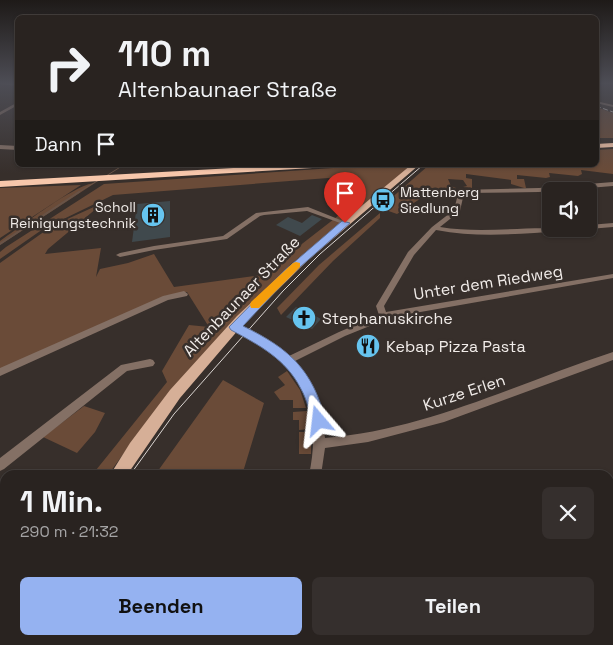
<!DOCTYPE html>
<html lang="de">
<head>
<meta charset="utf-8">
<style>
	:root { --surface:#292320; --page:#352f2d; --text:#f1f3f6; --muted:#a5a4a5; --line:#45403e; --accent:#95b2f1 }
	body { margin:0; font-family:"Space Grotesk",sans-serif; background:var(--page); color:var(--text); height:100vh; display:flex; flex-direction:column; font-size:19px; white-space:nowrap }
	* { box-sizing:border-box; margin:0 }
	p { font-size:16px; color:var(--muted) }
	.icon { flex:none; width:28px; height:28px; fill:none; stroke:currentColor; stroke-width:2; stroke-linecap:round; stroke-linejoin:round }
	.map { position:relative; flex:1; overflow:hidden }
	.side { position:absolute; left:0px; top:470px; width:614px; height:175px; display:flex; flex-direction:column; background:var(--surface); border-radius:15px 15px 0 0; box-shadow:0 1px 4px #0004,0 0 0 1px var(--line) }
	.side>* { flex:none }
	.top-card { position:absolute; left:15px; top:15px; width:584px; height:152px; border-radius:8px; box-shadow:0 1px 4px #0004,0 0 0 1px var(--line); background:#292320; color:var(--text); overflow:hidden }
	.controls { position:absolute; left:542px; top:182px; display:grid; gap:10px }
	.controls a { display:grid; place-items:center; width:55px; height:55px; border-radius:8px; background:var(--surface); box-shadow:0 1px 4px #0004,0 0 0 1px var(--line); font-size:25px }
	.pin { position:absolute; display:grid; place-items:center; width:42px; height:42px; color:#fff; margin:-51px -21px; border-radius:50% 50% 50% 0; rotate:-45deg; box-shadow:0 0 5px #0007 }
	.pin .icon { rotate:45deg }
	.me { position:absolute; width:55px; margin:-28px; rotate:343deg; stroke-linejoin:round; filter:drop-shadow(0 0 4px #0008) }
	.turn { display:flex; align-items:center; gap:18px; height:105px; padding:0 20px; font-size:22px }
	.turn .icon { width:65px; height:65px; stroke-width:2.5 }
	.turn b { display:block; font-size:35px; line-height:42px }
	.then { display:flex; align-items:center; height:48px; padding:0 20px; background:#0003; gap:10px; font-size:19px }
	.round { display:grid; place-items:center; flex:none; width:52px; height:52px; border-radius:8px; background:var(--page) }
	.summary { display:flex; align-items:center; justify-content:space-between; height:85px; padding:0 20px }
	h1 { font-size:30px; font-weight:700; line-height:38px }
	.action { display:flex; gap:10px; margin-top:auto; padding:10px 20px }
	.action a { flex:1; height:58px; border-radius:8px; background:var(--accent); color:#111; font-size:20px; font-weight:700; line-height:58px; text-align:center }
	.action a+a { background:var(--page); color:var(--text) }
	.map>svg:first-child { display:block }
	.green { fill:#6a4b38 }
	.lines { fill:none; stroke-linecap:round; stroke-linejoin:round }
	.stream-far1 { stroke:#685347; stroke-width:1 }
	.stream { stroke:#685347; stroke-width:2 }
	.building { fill:#40494d }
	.minor { fill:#847065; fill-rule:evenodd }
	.major { fill:#d6af97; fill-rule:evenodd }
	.highway { fill:#f7c7ab; fill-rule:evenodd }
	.tram-far1 { stroke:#dad5d2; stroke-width:1 }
	.tram { stroke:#dad5d2; stroke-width:2 }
	.rail { stroke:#dad5d2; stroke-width:1; stroke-dasharray:5 2.5; stroke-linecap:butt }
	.route { fill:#95b2f1; stroke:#61749d }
	.slow { fill:#f59e0b }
	.labels { text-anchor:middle; stroke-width:5; stroke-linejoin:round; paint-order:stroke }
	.far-poi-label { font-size:14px; fill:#f1ece9; stroke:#372f2b; text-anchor:start }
	.street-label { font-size:16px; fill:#f1ece9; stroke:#372f2b }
	.poi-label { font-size:16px; fill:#f1ece9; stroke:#372f2b; text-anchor:start }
</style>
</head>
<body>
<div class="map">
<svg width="613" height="645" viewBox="0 0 613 645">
	<rect width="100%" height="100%" fill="#372f2b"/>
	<!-- green -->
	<path class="green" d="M 596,107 L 613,113 L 613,138 L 596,138 Z
		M 613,149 L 613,174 L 581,170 L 582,174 L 578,176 L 549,173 L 550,177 L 546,178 L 517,175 L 517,179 L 524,179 L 526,188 L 524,188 L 511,184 L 511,180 L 466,174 L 466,178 L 472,179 L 472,188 L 463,187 L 467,186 L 463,180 L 448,179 L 451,186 L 456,188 L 456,199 L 431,189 L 429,193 L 397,214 L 380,208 L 429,165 L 596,165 L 596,150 Z
		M 376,165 L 412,165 L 291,264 L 226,330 L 145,424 L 108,475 L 92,475 L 167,382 L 162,371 L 189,325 L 209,327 L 187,292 L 165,296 L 0,369 L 0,263 L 52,226 L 96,206 L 97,208 L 48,249 L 45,254 L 101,248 L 96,277 L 100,269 L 128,263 L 154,254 L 174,287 L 262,275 L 352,205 L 333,195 L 341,177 L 113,195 L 43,229 L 0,259 L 0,252 L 6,247 L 104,184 Z
		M 95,183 L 0,245 L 0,241 C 19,228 75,184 95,183 Z
		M 81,185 L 0,238 L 0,188 Z
		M 380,213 L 380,218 L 333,261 L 281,315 L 277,308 L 319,265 Z
		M 287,371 L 300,390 L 306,408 L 293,408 L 293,400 L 280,400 L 274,392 L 285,385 L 278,377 Z
		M 223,380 L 264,403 L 243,472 L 241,475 L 155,475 Z
		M 84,406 L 105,413 L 95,432 L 77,453 L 43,437 Z
		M 307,411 L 310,429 L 299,430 L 299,420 L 293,420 L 293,412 Z
		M 299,432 L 311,432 L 311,454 L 299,454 Z
		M 5,480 L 5,594 L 0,580 L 0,484 Z
		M 5,605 L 5,640 L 14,640 L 11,645 L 0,645 L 0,608 Z
		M 70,640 L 127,640 L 125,645 L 67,645 Z"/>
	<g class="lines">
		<!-- stream-far1 -->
		<path class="stream-far1" d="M 106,176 L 122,166
			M 77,193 L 99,180"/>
		<!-- stream -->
		<path class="stream" d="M 0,244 L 79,192"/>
	</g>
	<!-- building -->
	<path class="building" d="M 170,201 L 170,237 L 132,242 L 137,204 Z
		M 312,215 L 322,219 L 300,236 L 276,225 L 288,217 L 302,223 Z
		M 296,307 L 308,312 L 321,319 L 312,329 L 286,317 Z"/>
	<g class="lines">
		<!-- minor -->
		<path class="minor" d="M 0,83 L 18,84 L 18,86 L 0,84 Z
			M 596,101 L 613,105 L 613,107 L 596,103 Z
			M 18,102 L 18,105 L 0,115 L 0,112 Z
			M 0,145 L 18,146 L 18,150 L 0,149 Z
			M 613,182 L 613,186 L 539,192 L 464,193 L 460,211 L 440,227 C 482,234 525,226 564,229 L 561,231 C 519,234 478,238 436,230 L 414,255 L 384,306 L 386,312 L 613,274 L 613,278 L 392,317 L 345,336 L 295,361 C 314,383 322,409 325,438 C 426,430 518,383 613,352 L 613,360 L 444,422 L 368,442 L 325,448 L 321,475 L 309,475 C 320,424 310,379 266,347 C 256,339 244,335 232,329 L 231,327 L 232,325 C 245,322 279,346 289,356 L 339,332 L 379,315 L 376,306 L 408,252 L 432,227 L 454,210 L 459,190 L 539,188 Z
			M 308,207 L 348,223 L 345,225 L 343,224 L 307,211 L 264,215 L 260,216 L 227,239 L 154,250 L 120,257 L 116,255 L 120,253 L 154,246 L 223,236 L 256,213 Z
			M 613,223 L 613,227 L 589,229 L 588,229 L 589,225 Z
			M 184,291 L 188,294 L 187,296 L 168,300 L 0,376 L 0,368 L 163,296 Z
			M 150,359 L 153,360 L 155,363 L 153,366 L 127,371 L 4,469 L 0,471 L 0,458 L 121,365 Z
			M 613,491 L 613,504 L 609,505 L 609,493 Z
			M 211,640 L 228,640 L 226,645 L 209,645 Z"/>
		<!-- major -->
		<path class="major" d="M 411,165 L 419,165 L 307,261 L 245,322 L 180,398 L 127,475 L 110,475 L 130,443 L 170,390 L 237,316 L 300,257 Z
			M 16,640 L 37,640 L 35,645 L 14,645 Z"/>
		<!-- highway -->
		<path class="highway" d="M 613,143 L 613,147 L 596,148 L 596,144 Z
			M 288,165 L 333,165 L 329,167 L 0,187 L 0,181 Z"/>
		<!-- tram-far1 -->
		<path class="tram-far1" d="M 130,475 L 174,414 L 283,291 L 320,254 L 423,165"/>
		<!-- tram -->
		<path class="tram" d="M 40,645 L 42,640"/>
		<!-- rail -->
		<path class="rail" d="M 596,106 L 613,112"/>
	</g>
	<!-- sky -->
	<linearGradient id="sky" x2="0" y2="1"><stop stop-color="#1e1a18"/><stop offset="0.48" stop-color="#4d4d55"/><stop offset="1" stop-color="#4d4d55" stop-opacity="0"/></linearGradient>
	<rect width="613" height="173" fill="url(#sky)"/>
	<!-- route -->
	<path class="route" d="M 342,221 L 350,223 L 291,275 L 243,326 C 290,349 312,369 326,421 L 324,426 L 319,427 L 314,426 C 309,414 308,401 301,389 C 286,359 259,345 231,330 L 229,327 L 284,271 Z"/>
	<!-- slow -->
	<path class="slow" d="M 296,262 L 300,263 L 300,267 L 259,308 L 251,308 L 250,305 L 251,302 L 293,263 Z"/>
	<!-- icons -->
	<defs>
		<g id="bus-disc" transform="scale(1.25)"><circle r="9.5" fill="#66c4ef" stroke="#372f2b"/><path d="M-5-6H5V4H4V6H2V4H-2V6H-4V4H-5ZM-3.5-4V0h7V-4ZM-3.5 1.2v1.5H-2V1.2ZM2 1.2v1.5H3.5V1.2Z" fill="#111"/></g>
		<g id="building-disc" transform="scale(1.25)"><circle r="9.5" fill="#66c4ef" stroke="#372f2b"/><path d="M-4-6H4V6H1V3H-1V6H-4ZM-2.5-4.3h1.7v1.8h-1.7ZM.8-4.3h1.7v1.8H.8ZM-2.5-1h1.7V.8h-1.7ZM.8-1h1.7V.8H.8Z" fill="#111"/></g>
		<g id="church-disc" transform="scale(1.25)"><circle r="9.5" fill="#66c4ef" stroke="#372f2b"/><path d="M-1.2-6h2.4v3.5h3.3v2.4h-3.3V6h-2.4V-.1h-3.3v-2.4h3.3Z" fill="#111"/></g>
		<g id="restaurant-disc" transform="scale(1.25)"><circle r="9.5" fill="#66c4ef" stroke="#372f2b"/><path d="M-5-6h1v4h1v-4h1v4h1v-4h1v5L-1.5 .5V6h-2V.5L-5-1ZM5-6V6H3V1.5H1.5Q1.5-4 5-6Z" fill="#111"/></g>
	</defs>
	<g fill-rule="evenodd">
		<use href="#bus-disc" x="383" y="200"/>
		<use href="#building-disc" x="153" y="215"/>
		<use href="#church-disc" x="304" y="318"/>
		<use href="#restaurant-disc" x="368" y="346"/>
	</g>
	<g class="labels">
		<!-- far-poi labels -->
		<g class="far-poi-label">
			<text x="400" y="197">Mattenberg<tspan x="400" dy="16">Siedlung</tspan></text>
			<text x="136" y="212" text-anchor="end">Scholl<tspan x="136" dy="16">Reinigungstechnik</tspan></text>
		</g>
		<!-- street labels -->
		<g class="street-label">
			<text transform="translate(488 282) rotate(-9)" y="6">Unter dem Riedweg</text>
			<text transform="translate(241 296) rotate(-46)" y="6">Altenbaunaer Straße</text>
			<text transform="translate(464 392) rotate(-18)" y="6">Kurze Erlen</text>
		</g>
		<!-- poi labels -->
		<g class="poi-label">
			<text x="322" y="324">Stephanuskirche</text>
			<text x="386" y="352">Kebap Pizza Pasta</text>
		</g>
	</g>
</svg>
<div class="controls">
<a><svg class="icon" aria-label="sound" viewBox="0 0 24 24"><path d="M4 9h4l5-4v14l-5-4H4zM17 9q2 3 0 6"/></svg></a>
</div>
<div class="pin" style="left:345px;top:223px;background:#d93025"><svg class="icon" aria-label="arrive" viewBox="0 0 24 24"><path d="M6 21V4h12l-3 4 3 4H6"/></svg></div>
<svg class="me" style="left:319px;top:421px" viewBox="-20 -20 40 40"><path d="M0-17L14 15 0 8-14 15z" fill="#95b2f1" stroke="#fff" stroke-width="4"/></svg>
<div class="top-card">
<div class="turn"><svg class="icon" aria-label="right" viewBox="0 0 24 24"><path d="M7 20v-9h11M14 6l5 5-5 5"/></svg><div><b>110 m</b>Altenbaunaer Straße</div></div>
<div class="then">Dann<svg class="icon" aria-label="arrive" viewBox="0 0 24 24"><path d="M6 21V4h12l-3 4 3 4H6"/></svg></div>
</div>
<section class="side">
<div class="summary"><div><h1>1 Min.</h1><p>290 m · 21:32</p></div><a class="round"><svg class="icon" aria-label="close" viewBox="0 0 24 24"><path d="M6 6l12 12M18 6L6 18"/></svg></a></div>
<div class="action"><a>Beenden</a><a>Teilen</a></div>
</section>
</div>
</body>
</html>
